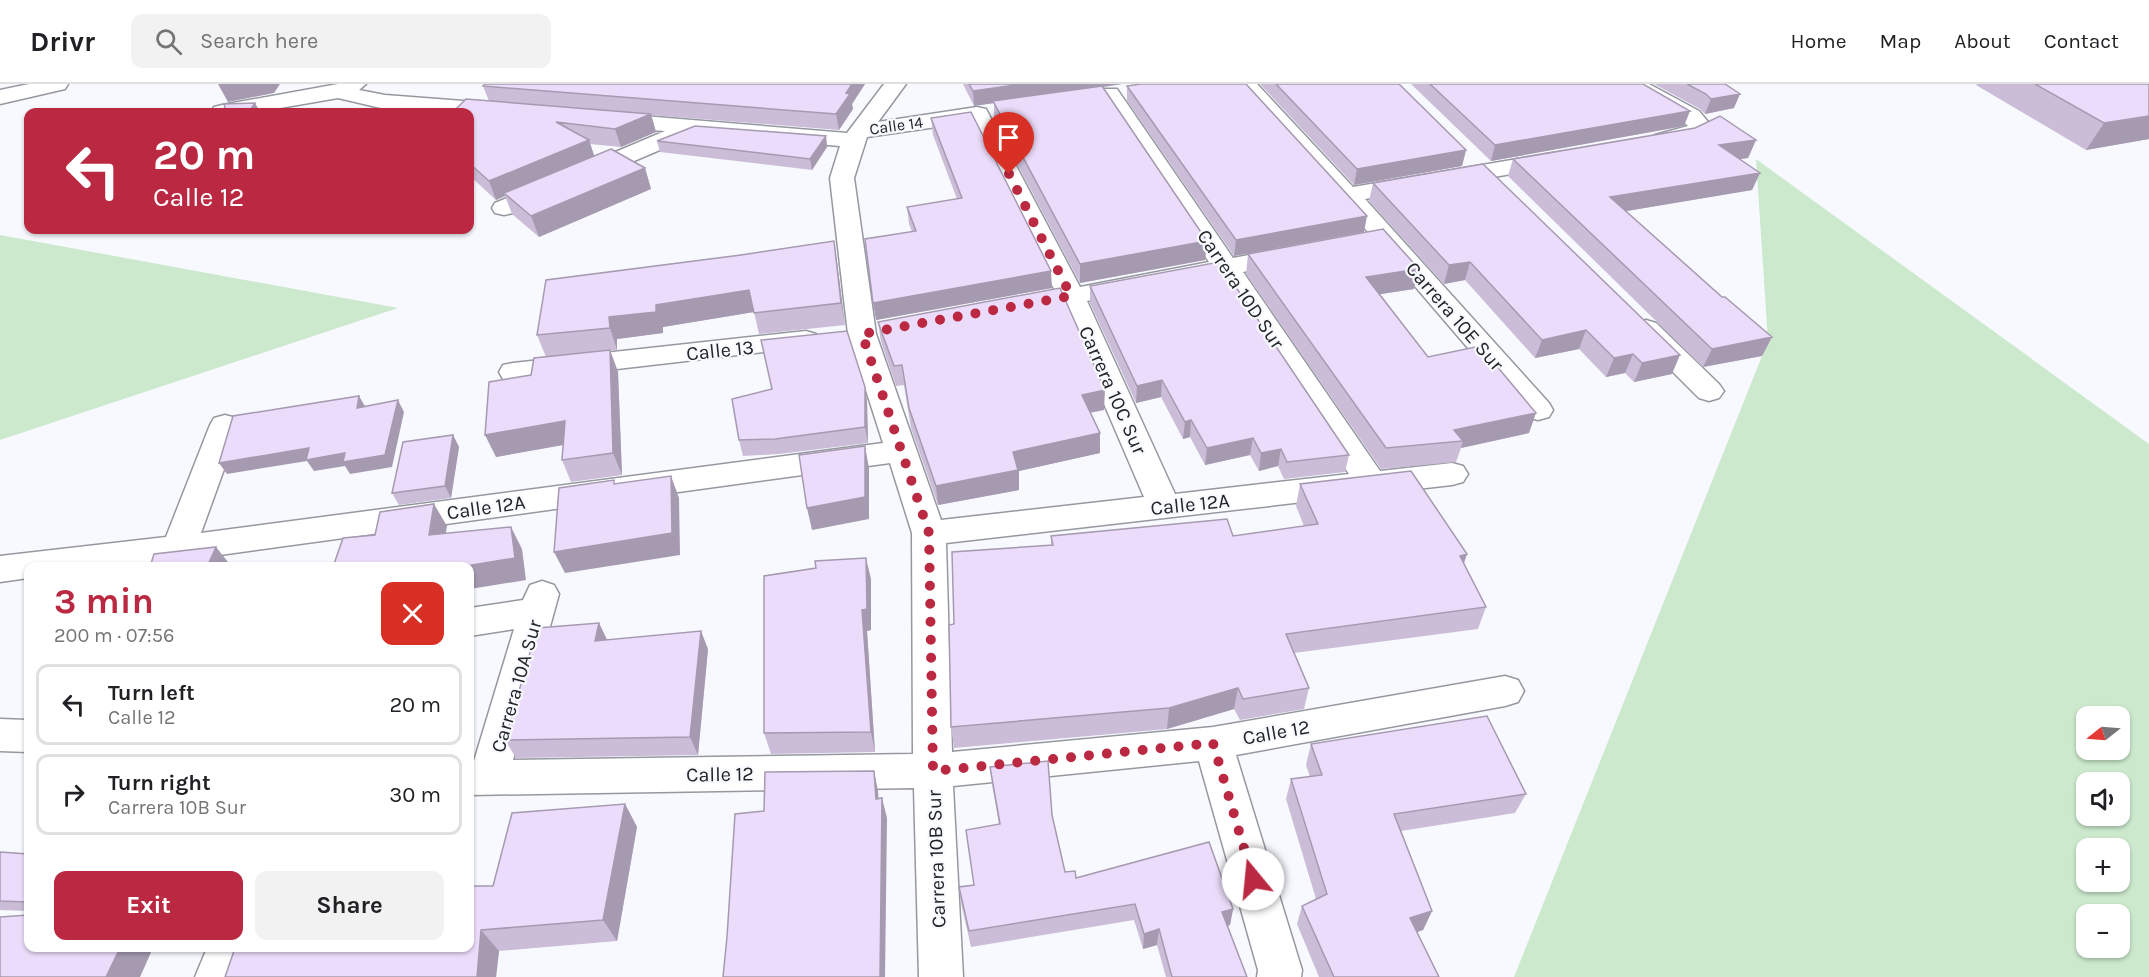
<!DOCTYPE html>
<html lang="en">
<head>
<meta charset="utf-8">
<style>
	:root { --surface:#fff; --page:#f2f2f2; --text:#202124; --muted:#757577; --line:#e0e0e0; --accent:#ba2941 }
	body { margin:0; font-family:Karla,sans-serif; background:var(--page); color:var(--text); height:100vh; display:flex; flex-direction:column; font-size:22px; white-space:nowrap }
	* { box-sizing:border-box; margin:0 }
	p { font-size:20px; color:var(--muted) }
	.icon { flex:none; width:33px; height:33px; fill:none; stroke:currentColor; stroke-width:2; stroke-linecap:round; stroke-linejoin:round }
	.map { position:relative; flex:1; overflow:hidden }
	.panel { position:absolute; left:24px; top:478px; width:450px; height:390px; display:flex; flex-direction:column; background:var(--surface); border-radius:12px; box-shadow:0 2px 4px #0004 }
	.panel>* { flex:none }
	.banner { position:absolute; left:24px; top:24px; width:450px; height:126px; border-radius:12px; box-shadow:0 2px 4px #0004; background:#ba2941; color:#fff; overflow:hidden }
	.needle { width:39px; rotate:253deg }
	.fabs { position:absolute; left:2076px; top:622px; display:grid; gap:12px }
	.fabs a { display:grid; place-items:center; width:54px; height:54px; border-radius:12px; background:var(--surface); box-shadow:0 2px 4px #0004; font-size:30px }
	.pin { position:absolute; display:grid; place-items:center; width:51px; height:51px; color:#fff; margin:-62px -26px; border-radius:50% 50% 50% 0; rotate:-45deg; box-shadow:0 0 6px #0007 }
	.pin .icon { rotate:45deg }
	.me { position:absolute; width:66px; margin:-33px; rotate:343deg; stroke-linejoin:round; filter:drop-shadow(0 0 4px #0008) }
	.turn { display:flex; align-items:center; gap:21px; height:126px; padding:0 30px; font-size:27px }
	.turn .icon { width:78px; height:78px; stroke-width:2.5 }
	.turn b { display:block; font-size:42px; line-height:51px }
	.round { display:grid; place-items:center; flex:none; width:63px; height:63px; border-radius:12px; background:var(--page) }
	.overview { display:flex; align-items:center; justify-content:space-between; height:102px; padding:0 30px }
	h1 { font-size:36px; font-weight:700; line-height:45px; color:var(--accent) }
	.primary-button { display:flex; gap:12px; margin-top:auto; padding:12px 30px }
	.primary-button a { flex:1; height:69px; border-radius:12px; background:var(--accent); color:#fff; font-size:24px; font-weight:700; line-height:69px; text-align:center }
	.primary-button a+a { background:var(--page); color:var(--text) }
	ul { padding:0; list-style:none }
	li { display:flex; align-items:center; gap:18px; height:81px; margin:0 12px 9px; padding:0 18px; border:3px solid var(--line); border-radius:12px }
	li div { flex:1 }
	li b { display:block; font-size:22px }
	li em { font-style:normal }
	header { display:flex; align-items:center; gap:36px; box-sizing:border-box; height:84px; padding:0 30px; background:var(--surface); border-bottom:2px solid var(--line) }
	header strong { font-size:28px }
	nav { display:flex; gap:33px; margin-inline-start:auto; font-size:21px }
	.search { width:420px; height:54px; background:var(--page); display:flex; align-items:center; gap:15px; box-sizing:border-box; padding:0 21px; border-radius:12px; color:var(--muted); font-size:22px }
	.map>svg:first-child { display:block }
	.green { fill:#cce9cd; fill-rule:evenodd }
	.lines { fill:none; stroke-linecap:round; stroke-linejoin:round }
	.minor-casing { stroke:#9698a0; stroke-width:3 }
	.minor { fill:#fff; fill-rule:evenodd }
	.wall { fill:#cbbdd8 }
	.shaded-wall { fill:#a59ab0 }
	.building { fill:#ecdcfb; stroke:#a59ab0; stroke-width:1.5 }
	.route { stroke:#ba2941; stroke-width:10; stroke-dasharray:0 18 }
	.labels { text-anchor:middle; stroke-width:4.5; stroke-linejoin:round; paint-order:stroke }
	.far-street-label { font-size:16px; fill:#232426; stroke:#f7f9fe }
	.street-label { font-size:20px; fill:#232426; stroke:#f7f9fe }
</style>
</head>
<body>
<header>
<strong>Drivr</strong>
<div class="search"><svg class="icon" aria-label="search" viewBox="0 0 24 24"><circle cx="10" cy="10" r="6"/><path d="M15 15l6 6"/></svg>Search here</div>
<nav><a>Home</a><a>Map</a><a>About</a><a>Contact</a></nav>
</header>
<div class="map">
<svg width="2149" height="893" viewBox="0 0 2149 893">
	<rect width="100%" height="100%" fill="#f7f9fe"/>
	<!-- green -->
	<path class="green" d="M 1756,75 L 2149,360 L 2149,893 L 1514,893 L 1768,257 ZM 2086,633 L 2120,633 L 2120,666 L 2086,666 ZM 2086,699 L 2120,699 L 2120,732 L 2086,732 ZM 2086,765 L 2120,765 L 2120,798 L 2086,798 ZM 2086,831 L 2120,831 L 2120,864 L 2086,864 Z
		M 0,151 L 398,224 L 0,356 Z"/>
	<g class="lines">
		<!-- minor casing -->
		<g class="minor-casing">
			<path id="minor" d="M 29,0 L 68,0 L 65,5 L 0,20 L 0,6 Z
				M 338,0 L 366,0 L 359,6 L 385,11 L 503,20 L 511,22 L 514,27 L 511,32 L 470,31 L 470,28 L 385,25 L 338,14 L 257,28 L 211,28 L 214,23 L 222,21 Z
				M 884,0 L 906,0 L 878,38 L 977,23 L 986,25 L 1080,203 L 1209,178 L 1098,10 L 1101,5 L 1117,5 L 1233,174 L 1291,163 L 1300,166 L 1304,171 L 1300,176 L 1243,188 L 1380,387 L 1452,379 L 1463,382 L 1468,390 L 1463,398 L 1452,401 L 946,459 L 952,668 L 1213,643 L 1505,592 L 1518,596 L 1524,607 L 1518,618 L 1505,622 L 1236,671 L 1302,886 L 1301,893 L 1257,893 L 1258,886 L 1199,677 L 953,702 L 963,893 L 919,893 L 914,704 L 470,711 L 470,677 L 474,677 L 514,545 L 470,552 L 470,524 L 523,516 L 530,501 L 542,497 L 554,501 L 559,510 L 513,676 L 913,670 L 912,449 L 890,379 L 191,475 L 188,483 L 156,483 L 156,479 L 123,483 L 28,483 L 28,494 L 0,498 L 0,472 L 166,453 L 210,341 L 214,334 L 225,331 L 236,334 L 240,341 L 201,449 L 883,359 L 848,250 L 830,94 L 840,62 L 697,50 L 513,129 L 504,131 L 495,129 L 492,124 L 495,119 L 665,47 L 608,43 L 600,41 L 597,36 L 600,31 L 608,29 L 847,49 ZM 971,38 L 1055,207 L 1010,216 L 1006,222 L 1010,228 L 1020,230 L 1062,222 L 1144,413 L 941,436 L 876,250 L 854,94 L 867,53 ZM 1219,192 L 1349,390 L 1175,410 L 1087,217 Z
				M 1234,0 L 1257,0 L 1353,103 L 1553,69 L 1561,71 L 1565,76 L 1561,81 L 1553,83 L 1365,115 L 1549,319 L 1553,326 L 1549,333 L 1538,336 L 1527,333 L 1377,158 Z
				M 1622,0 L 1649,0 L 1699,27 L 1713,44 C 1703,59 1672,65 1655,61 L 1652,56 L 1655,51 L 1688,42 L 1683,37 L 1625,5 Z
				M 1646,236 L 1656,239 L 1719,300 L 1724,307 L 1719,314 L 1709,317 L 1699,314 L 1636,251 L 1632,245 L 1636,239 Z
				M 806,247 L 816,250 L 820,256 L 816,262 L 513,297 L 503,295 L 499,288 L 503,281 L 513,279 Z
				M 0,635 L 28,636 L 28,668 L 0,667 Z
				M 207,864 L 251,864 L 239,893 L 195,893 Z"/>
		</g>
		<!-- minor -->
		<use href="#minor" class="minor"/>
	</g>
	<!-- wall -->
	<path class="wall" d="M 485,0 L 865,0 L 852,20 L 853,25 L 839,46 L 651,31 L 656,48 L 621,63 L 590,60 L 594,72 L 645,84 L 651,105 L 539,153 L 512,130 L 505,112 L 496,116 L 470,92 L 470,28 L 489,17 L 483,2 Z
		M 963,0 L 1122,0 L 1103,3 L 1207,157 L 1205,176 L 1080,199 L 994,36 L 994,19 L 974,22 Z
		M 1260,0 L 1399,0 L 1466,66 L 1462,82 L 1354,101 Z
		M 1411,0 L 1643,0 L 1684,42 L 1491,77 Z
		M 1654,0 L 1726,0 L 1734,24 L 1705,30 L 1700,25 Z
		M 1977,0 L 2149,0 L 2149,55 L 2086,66 L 1976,1 Z
		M 1127,2 L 1364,148 L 1234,172 L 1127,17 Z
		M 931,34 L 1052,204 L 876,236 L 912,148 L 909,140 L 907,123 L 957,115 L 933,51 Z
		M 1695,44 L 1756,56 L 1748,74 L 1739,75 L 1760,89 L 1752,106 L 1626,127 L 1722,213 L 1772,253 L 1762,272 L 1703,283 L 1508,92 L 1513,75 Z
		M 826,52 L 827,63 L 812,86 L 660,68 L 657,57 Z
		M 1373,99 L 1672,290 L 1634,298 L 1625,289 L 1606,293 L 1579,265 L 1535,274 L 1465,196 L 1444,200 L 1369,117 Z
		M 1248,170 L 1419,185 L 1414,205 L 1380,210 L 1428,273 L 1529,349 L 1461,364 L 1456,378 L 1381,385 L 1246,190 Z
		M 741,171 L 837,178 L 845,241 L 759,250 L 754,228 L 663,243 L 663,249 L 617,255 L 617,266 L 610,266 L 618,288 L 622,391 L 571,398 L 562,376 L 563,361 L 496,373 L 531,291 L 546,273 L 537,251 Z
		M 1090,202 L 1349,371 L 1345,388 L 1284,395 L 1278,382 L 1259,387 L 1250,371 L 1205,381 L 1190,353 L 1183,355 L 1161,313 L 1136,319 L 1090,219 Z
		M 878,238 L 1104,326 L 1090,329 L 1100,369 L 1019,387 L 1019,406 L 938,421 L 911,344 L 904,301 L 896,302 L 881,258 Z
		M 865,303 L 867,318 L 868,359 L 779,370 L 743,372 L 739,356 L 772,305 Z
		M 453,351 L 459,363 L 451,414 L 399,421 L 392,409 Z
		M 1300,400 L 1467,470 L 1464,480 L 1486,523 L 1478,545 L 1294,569 L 1309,604 L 1304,625 L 1240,636 L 1234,625 L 1167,645 L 954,664 L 951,643 L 954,540 L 1051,461 L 1051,452 L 1233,452 L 1304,442 L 1296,422 Z
		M 871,495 L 871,546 L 867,547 L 875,668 L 771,670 L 764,649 Z
		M 599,539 L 607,556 L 708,565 L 698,671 L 516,674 L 505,656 Z
		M 1311,660 L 1526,710 L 1515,729 L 1401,747 L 1432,827 L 1423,846 L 1417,848 L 1439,893 L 1319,893 L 1297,840 L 1302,822 L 1316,815 L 1286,715 L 1291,695 L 1310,693 L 1306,681 Z
		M 990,683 L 1052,731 L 1065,788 L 1076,794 L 1233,825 L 1230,841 L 1228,842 L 1247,893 L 1166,893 L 1157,861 L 1143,865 L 1134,836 L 971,863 L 961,819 L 959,803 L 974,801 L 999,740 L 992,700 Z
		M 625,720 L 637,743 L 617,857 L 499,867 L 496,893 L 225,893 L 493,802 Z
		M 0,768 L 28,770 L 28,827 L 0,826 Z"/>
	<!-- shaded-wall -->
	<path class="shaded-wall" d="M 218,0 L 280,0 L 274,9 L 228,18 Z
		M 852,0 L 865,0 L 852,20 L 853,25 L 839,46 L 836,30 L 846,9 Z
		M 1022,0 L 1122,0 L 994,19 L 993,17 L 994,19 L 974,22 L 973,7 Z
		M 1740,10 L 1734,24 L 1705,30 L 1711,15 Z
		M 255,19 L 260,28 L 249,28 Z
		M 1690,27 L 1684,42 L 1491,77 L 1495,61 Z
		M 651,30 L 656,48 L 621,63 L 615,45 Z
		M 2149,32 L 2149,55 L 2086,66 L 2104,39 Z
		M 826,52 L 827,63 L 812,86 L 810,75 Z
		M 589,56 L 595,74 L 504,109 L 505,112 L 496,116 L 489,97 Z
		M 1756,56 L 1748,74 L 1711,79 L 1719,61 Z
		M 1466,66 L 1462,82 L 1354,101 L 1357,85 Z
		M 645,84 L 651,105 L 539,153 L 531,132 Z
		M 1760,89 L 1752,106 L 1603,131 L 1610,113 Z
		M 1367,132 L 1364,148 L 1234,172 L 1236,156 Z
		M 834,157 L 837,178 L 845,241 L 841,219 Z
		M 1207,157 L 1205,176 L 1080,199 L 1080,180 Z
		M 1470,178 L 1465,196 L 1444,200 L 1449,181 Z
		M 1419,185 L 1414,205 L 1362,213 L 1366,193 Z
		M 1051,187 L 1052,204 L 876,236 L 873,219 Z
		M 749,206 L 754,228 L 663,243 L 663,249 L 617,255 L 617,266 L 610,244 L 609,233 L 656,221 Z
		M 1586,246 L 1579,265 L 1535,274 L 1542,256 Z
		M 1772,253 L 1762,272 L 1703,283 L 1712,265 Z
		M 610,266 L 618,288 L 622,391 L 613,369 Z
		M 1633,270 L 1625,289 L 1606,293 L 1614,274 Z
		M 1680,271 L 1672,290 L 1634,298 L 1642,279 Z
		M 1162,296 L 1161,313 L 1136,319 L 1137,302 Z
		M 865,303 L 867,318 L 868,359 L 865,343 Z
		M 1105,306 L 1104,326 L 1081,330 L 1082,311 Z
		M 359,312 L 366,324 L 357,324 Z
		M 398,316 L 404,328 L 392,383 L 350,390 L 345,382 L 314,387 L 307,377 L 227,390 L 219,379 L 309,364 L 345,369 Z
		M 1536,329 L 1529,349 L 1461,364 L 1463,357 L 1454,346 Z
		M 1191,336 L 1190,353 L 1183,355 L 1185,338 Z
		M 565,337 L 574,359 L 496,373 L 485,351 Z
		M 1100,349 L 1100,369 L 1019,387 L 1019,406 L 938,421 L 936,402 L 1013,368 Z
		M 453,351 L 459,363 L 451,414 L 445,402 Z
		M 1253,354 L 1250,371 L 1205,381 L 1207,364 Z
		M 865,362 L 869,384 L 869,435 L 812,446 L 807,424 Z
		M 1281,365 L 1278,382 L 1259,387 L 1261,369 Z
		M 671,392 L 679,414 L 680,471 L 565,489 L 554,468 Z
		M 434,420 L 447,442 L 442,473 L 429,451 Z
		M 511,443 L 522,465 L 526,496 L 470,505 L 470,483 L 460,483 Z
		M 216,463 L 232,483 L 207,483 Z
		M 1467,470 L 1459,492 L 1460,472 Z
		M 866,474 L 871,495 L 871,546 L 867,547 L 875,668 L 871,648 L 862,526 Z
		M 599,539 L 608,558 L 595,557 Z
		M 701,547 L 708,565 L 698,671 L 690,653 Z
		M 1238,604 L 1234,625 L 1167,645 L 1169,624 Z
		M 874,687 L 878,707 L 880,734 L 876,715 Z
		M 882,714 L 887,734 L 885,893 L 880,893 Z
		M 625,720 L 637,743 L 617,857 L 603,836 Z
		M 1233,825 L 1230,841 L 1219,844 L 1222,828 Z
		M 1432,827 L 1423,846 L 1402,853 L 1410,834 Z
		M 1159,845 L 1157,861 L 1143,865 L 1144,850 Z
		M 481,846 L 499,867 L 496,893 L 477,893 Z
		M 120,864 L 153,864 L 140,893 L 106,893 Z"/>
	<!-- building -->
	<path class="building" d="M 485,0 L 852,0 L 846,9 L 850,10 L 836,30 L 483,2 Z
		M 969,0 L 1022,0 L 973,7 Z
		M 1141,0 L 1246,0 L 1367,132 L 1236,156 L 1127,2 Z
		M 1276,0 L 1399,0 L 1466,66 L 1357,85 Z
		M 1430,0 L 1643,0 L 1690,27 L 1495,61 Z
		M 1687,0 L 1725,0 L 1740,10 L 1711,15 L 1706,10 Z
		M 2035,0 L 2149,0 L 2149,32 L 2104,39 Z
		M 1102,2 L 1207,157 L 1080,180 L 993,17 Z
		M 466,15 L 651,30 L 615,45 L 556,38 L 589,56 L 489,97 L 470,80 L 470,28 L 453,28 Z
		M 255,19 L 249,28 L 226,28 L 224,20 Z
		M 971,28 L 1051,187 L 873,219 L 865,155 L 916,147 L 907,123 L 962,114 L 931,34 Z
		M 1720,32 L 1756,56 L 1719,61 L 1760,89 L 1610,113 L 1722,213 L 1725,213 L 1772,253 L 1712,265 L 1513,75 L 1695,44 Z
		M 695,42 L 826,52 L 810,75 L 657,57 Z
		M 611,65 L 645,84 L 531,132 L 504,109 Z
		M 1483,80 L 1680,271 L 1642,279 L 1633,270 L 1614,274 L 1586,246 L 1542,256 L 1470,178 L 1449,181 L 1373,99 Z
		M 1383,145 L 1419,185 L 1366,193 L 1428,273 L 1480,262 L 1536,329 L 1454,346 L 1463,357 L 1386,364 L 1248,170 Z
		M 834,157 L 841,219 L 754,229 L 749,206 L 656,221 L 656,228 L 609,233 L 610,244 L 537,251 L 546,196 L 741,171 Z
		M 1219,178 L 1349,371 L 1287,378 L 1281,365 L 1261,369 L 1253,354 L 1207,364 L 1191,336 L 1185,338 L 1162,296 L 1137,302 L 1090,202 Z
		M 1060,204 L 1105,306 L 1082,311 L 1100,349 L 1013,368 L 1018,386 L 936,402 L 909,324 L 902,281 L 894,282 L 878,238 Z
		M 847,247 L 865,303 L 865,343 L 775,355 L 739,356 L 732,315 L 772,305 L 761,256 Z
		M 610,266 L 613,369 L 562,376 L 565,337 L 485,351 L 489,298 L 531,291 L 534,274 Z
		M 359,312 L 357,324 L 398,316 L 385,371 L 343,378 L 345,369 L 306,376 L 309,364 L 219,379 L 233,332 Z
		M 453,351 L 445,402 L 392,409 L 403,358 Z
		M 865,362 L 865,413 L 807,424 L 799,371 Z
		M 1411,387 L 1467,470 L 1460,472 L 1486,523 L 1286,550 L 1309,604 L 1243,615 L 1238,604 L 1169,624 L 951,643 L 949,541 L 954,540 L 952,468 L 1053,461 L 1051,452 L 1227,435 L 1233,452 L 1318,440 L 1300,400 Z
		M 671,392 L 672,449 L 554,468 L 559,404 L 614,396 L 614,400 Z
		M 434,420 L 429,451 L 511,443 L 515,474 L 460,483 L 333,483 L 343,454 L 375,451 L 380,428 Z
		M 216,463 L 207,483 L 150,483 L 154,470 Z
		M 866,474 L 867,525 L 862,526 L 871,648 L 764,649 L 764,492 L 816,484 L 815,477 Z
		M 599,539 L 595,557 L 701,547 L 690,653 L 505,656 L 537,544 Z
		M 1487,632 L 1526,710 L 1394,730 L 1432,827 L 1410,834 L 1439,893 L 1334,893 L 1302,822 L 1327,810 L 1291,695 L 1322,691 L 1311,660 Z
		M 1048,677 L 1052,731 L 1065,788 L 1075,787 L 1076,794 L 1209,758 L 1233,825 L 1222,828 L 1247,893 L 1172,893 L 1159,845 L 1144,850 L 1135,820 L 969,847 L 959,803 L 974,801 L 966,746 L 1000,740 L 990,683 Z
		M 874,687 L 876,715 L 882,714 L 880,893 L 723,893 L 727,853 L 735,730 L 764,727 L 765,688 Z
		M 625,720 L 603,836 L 481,846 L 477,893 L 225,893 L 235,864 L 470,864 L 470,802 L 493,802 L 512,729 Z
		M 0,768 L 28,770 L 28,818 L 0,817 Z
		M 28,831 L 28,864 L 120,864 L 106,893 L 0,893 L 0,833 Z"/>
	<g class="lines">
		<!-- route -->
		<path class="route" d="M 1009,90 L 1071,212 L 862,250 L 929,449 L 933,687 L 1213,659 L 1253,795"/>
	</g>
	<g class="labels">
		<!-- far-street labels -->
		<g class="far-street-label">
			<text transform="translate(896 41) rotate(-8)" y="6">Calle 14</text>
		</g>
		<!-- street labels -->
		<g class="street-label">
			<text transform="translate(1241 205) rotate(56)" y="7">Carrera 10D Sur</text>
			<text transform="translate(1455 232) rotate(49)" y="7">Carrera 10E Sur</text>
			<text transform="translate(720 266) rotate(-6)" y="7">Calle 13</text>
			<text transform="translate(1113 306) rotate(66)" y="7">Carrera 10C Sur</text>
			<text transform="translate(1190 420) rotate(-6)" y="7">Calle 12A</text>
			<text transform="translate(486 423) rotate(-8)" y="7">Calle 12A</text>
			<text transform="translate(516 602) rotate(-74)" y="7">Carrera 10A Sur</text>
			<text transform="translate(1276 648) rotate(-10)" y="7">Calle 12</text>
			<text transform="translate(720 690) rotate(-1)" y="7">Calle 12</text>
			<text transform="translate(936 775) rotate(-92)" y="7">Carrera 10B Sur</text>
		</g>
	</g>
</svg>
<div class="fabs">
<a><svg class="needle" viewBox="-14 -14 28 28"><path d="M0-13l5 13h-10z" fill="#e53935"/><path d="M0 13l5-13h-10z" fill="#757577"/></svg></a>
<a><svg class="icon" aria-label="sound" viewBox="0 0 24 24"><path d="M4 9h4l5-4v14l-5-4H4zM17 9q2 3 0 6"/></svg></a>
<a>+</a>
<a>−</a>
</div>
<div class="pin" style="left:1009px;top:90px;background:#d93025"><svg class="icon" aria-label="arrive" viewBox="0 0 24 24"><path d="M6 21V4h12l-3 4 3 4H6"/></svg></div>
<svg class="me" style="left:1253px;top:795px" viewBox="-20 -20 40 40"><circle r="19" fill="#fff"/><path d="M0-13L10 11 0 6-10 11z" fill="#ba2941"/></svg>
<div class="banner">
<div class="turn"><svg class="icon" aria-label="left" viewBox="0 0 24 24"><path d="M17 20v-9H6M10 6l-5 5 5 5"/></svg><div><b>20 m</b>Calle 12</div></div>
</div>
<section class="panel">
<div class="overview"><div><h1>3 min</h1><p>200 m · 07:56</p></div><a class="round" style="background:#d93025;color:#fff"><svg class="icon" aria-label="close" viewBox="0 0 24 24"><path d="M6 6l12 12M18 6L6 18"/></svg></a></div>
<ul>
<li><svg class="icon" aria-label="left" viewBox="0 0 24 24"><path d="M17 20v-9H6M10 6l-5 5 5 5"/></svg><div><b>Turn left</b><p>Calle 12</p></div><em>20 m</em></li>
<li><svg class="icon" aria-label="right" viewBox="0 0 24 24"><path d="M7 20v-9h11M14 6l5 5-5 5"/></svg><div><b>Turn right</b><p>Carrera 10B Sur</p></div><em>30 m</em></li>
</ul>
<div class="primary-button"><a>Exit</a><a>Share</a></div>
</section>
</div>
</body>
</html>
